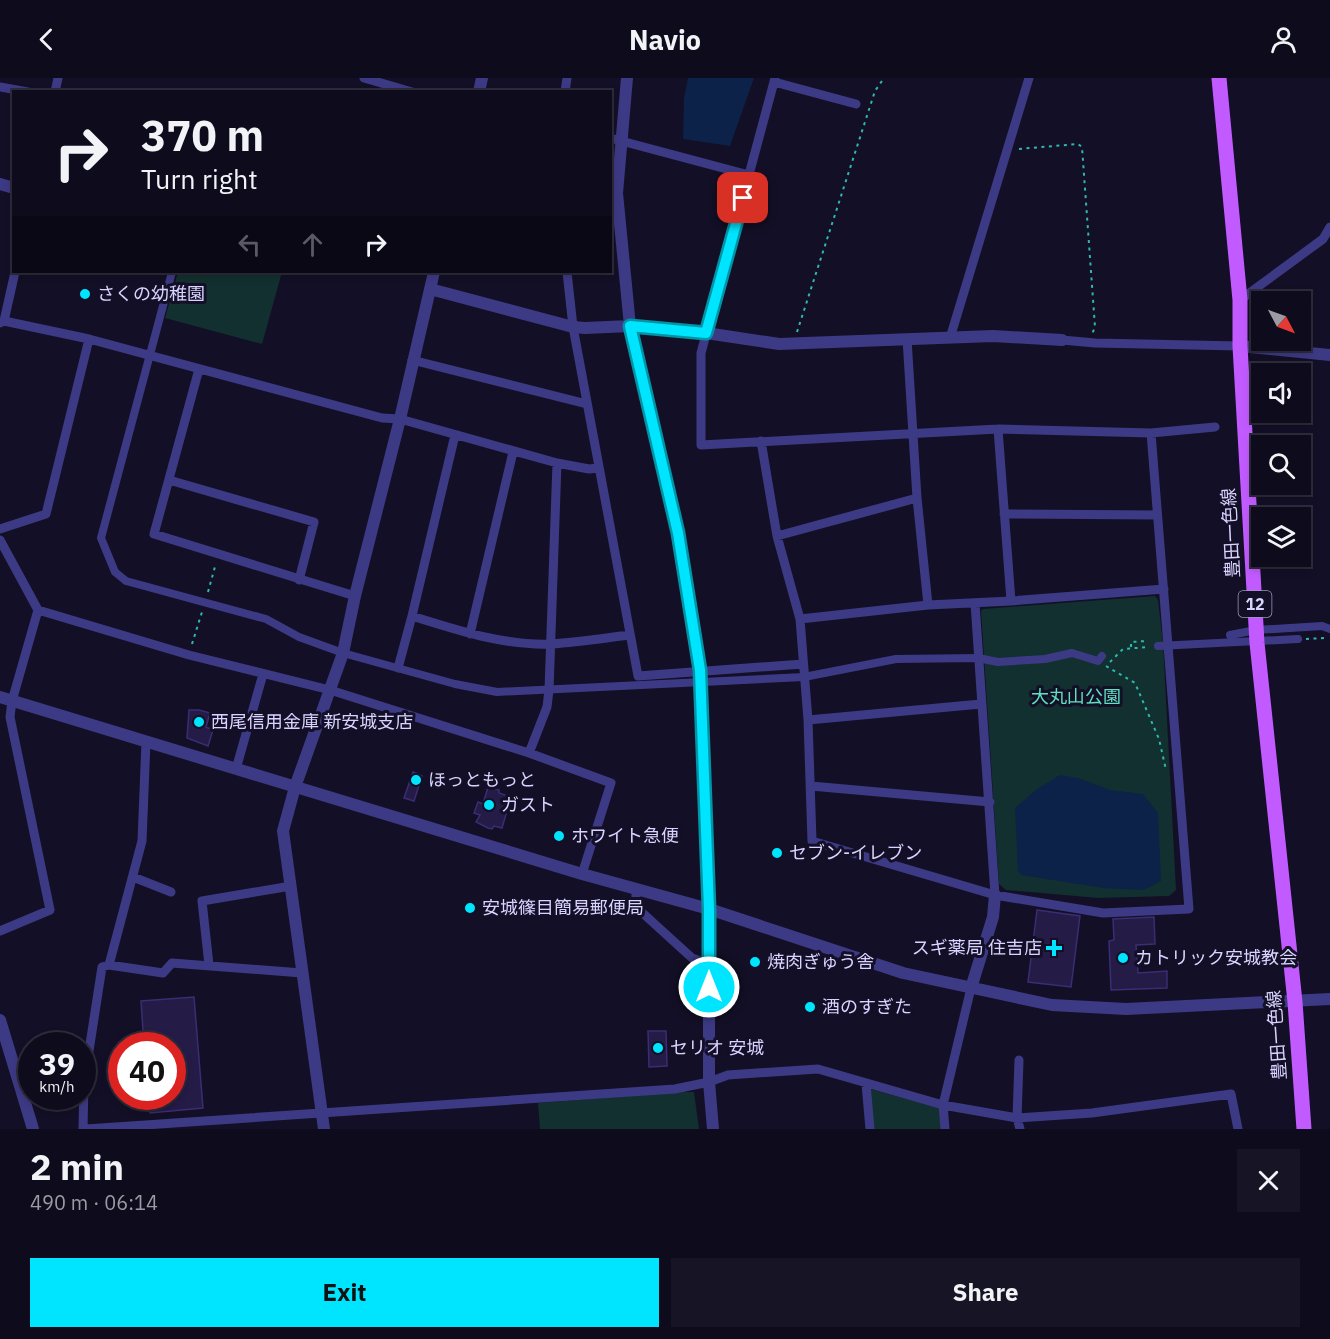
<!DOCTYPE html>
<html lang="en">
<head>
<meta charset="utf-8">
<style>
	:root { --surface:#0e0b1c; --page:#171425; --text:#f1f3f6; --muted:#9b9ba3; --line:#2e2b3b; --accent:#00e5ff }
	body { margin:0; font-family:"IBM Plex Sans","Noto Sans JP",sans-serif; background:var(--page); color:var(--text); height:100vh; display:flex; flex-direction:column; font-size:22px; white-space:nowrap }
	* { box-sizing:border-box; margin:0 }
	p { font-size:20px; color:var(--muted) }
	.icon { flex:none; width:33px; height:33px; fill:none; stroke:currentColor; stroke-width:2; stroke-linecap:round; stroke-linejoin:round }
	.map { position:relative; height:1051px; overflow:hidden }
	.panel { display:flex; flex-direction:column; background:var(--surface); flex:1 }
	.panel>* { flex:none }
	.top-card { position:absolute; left:12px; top:12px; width:600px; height:183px; border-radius:0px; box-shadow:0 3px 9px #0003,0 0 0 2px var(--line); background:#0e0b1c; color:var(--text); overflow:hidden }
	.needle { width:39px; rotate:131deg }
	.controls { position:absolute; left:1251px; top:213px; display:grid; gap:12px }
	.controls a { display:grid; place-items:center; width:60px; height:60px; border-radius:0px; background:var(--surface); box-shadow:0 3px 9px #0003,0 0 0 2px var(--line); font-size:30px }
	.speed { position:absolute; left:18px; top:954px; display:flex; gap:12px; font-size:30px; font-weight:700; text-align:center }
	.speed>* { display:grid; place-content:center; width:78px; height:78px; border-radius:50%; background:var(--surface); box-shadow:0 3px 9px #0003,0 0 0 2px var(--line); line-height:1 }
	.speed small { font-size:15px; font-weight:400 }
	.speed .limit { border:9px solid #d22; background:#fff; color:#111 }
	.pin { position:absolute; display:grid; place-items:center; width:51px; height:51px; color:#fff; margin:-26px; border-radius:12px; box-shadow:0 3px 9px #0006 }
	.me { position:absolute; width:66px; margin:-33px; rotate:0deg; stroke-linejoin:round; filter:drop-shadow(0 0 4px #0008) }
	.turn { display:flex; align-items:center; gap:21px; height:126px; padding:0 30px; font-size:27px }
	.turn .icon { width:78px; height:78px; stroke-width:2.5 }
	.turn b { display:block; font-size:42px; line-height:51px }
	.lanes { display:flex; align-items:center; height:57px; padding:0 30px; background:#0003; justify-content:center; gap:30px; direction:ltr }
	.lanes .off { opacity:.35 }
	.round { display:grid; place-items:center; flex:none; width:63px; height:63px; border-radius:0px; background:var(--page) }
	.overview { display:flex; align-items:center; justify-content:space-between; height:102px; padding:0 30px }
	h1 { font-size:36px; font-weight:700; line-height:45px }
	.action { display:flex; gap:12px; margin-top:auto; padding:12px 30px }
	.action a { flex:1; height:69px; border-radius:0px; background:var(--accent); color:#111; font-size:24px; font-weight:700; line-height:69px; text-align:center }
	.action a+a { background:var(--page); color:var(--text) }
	header { display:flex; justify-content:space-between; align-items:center; height:78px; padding:0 30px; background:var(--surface); font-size:27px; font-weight:700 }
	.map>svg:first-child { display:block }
	.green { fill:#12302f }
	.water { fill:#0c2248 }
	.building { fill:#241b47; stroke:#3b2d73; stroke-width:1.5 }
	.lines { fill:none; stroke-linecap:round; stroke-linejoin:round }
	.path { stroke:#2fb8b0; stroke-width:2; stroke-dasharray:3 4.5; stroke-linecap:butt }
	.pedestrian { stroke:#3d3a85; stroke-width:8 }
	.minor { stroke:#3d3a85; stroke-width:9 }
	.tertiary { stroke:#3d3a85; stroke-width:12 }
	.primary { stroke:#c25bff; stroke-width:15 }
	.route-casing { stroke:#0095a6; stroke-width:15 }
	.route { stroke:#00e5ff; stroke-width:10 }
	.poi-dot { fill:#00e5ff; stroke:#130f26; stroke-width:2 }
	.labels { text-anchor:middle; stroke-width:6; stroke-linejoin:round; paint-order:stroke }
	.shield { fill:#130f26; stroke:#9e99be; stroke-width:1.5 }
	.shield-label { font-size:16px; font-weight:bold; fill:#d9d4ff }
	.poi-label { font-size:18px; fill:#d9d4ff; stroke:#130f26; text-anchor:start }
	.street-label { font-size:18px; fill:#d9d4ff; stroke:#130f26 }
	.park-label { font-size:18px; fill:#5fe0c0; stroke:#130f26 }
</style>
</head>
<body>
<header><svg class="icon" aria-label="back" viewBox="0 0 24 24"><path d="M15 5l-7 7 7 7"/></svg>Navio<svg class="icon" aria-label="person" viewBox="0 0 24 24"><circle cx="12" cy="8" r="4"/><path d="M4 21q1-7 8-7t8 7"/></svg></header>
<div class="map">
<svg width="1330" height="1051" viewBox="0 0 1330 1051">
	<rect width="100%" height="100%" fill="#130f26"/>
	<!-- green -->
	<path class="green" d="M 178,194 L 282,194 L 262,266 L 165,240 Z
		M 1155,518 L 1158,522 L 1163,565 L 1176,812 L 1169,818 L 1098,820 L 1006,812 L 999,806 L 981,533 L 983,531 Z
		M 870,1011 L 939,1030 L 941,1051 L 874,1051 Z
		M 684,1014 L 694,1014 L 699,1051 L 540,1051 L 538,1025 Z"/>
	<!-- water -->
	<path class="water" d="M 688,0 L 754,0 L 730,68 L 683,61 L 684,20 Z
		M 1060,697 L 1078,700 L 1110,712 L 1143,716 L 1158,735 L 1161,803 L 1144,812 L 1103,810 L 1021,797 L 1018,793 L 1015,730 L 1036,712 Z"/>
	<!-- building -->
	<path class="building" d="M 189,632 L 199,632 L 210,635 L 206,649 L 213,652 L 208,668 L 187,660 Z
		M 413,694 L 422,698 L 414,723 L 404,720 Z
		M 488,709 L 499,712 L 499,715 L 511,719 L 502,750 L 494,748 L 492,751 L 488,750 L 476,744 L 480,737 L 474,735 L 478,724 L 483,726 Z
		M 1037,832 L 1080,838 L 1071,909 L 1028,904 Z
		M 1154,839 L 1155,866 L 1136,867 L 1138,895 L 1167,893 L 1167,910 L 1111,912 L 1109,863 L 1114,862 L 1113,841 Z
		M 194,919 L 203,1030 L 150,1035 L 148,1018 L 172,1018 L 172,968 L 144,968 L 141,923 Z
		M 648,953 L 666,953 L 667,988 L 649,989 Z"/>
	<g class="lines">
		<!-- path -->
		<path class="path" d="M 1019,71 L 1078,66 L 1082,69 L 1095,249 L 1092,256
			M 797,254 L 875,13 L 884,0
			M 208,514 L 216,485
			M 1306,561 L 1324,560
			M 192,566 L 202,534
			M 1131,569 L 1131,564 L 1146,563
			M 1110,584 L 1123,571 L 1149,569
			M 1106,588 L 1135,605 L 1159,661 L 1166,692"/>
		<!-- pedestrian -->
		<path class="pedestrian" d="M 172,194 L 101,460 L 115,494 L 126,503 L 266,541 L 299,559 L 343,575 L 455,606 L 497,614 L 804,599 L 896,581 L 978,580 L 998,584 L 1045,581 L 1072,575 L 1098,583 L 1102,578
			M 1230,557 L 1256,552 L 1322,548 L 1330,551
			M 1158,568 L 1298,561"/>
		<!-- minor -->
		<path class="minor" d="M 364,0 L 412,14
			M 775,0 L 701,275 L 701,367 L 998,351 L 1151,355 L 1215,349
			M 774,4 L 856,26
			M 0,9 L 28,14
			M 55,14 L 58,0
			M 565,14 L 567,0
			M 610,60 L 749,97
			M 567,194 L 573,249 L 638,598 L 803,586
			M 1240,222 L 1323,161 L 1330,149
			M 4,243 L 15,194
			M 0,245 L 4,243 L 89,261 L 382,340 L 400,341 L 557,385 L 589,391 L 599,390
			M 950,260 L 1029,0
			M 907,261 L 917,420 L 928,527
			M 1062,262 L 1095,265 L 1240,268
			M 412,282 L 587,326
			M 199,291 L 154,456 L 355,518
			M 998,351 L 1011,523
			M 761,363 L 777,458 L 800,541 L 808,642 L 812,763 L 995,817 L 1103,835 L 1189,831 L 1151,355
			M 169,402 L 314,444 L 299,502
			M 1004,436 L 1157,437
			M 0,451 L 46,436 L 89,261
			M 777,458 L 917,420
			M 0,462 L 38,532 L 12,623 L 10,639 L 50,832 L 0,853
			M 975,525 L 995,817
			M 38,532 L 189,577 L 330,612 L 529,675 L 611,705 L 582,796
			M 412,538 C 457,552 504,568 552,566 C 578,564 605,560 630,557
			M 800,541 L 928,527 L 1011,523 L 1164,511
			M 470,556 L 513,374
			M 398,590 L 412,538 L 455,357
			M 808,642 L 981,626
			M 146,664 L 142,763 L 109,887 L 163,895 L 172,885 L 302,895
			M 529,675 L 547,629 L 549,612 L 557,385
			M 236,691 L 263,596
			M 811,708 L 990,724
			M 133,799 L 171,814
			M 636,811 L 636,829 L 692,880 L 709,886
			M 209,887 L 202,823 L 291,808
			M 1019,982 L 1017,1040 L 1020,1051
			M 866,1006 L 870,1051
			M 83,1051 L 84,1005 L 102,889 L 109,887
			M 86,1051 L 675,1011 L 709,1004 L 728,997 L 818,991 L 943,1027 L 1017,1040 L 1092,1035 L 1231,1016 L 1238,1051
			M 945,1051 L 943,1027 L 971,910"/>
		<!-- tertiary -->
		<path class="tertiary" d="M 627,0 L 617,115 L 630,248 L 678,455 L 700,592 L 709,831 L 709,1004 L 713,1051
			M 479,14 L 482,0
			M 0,106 L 14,110
			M 430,211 L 573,249 L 585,250 L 630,248 L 706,255 L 779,266 L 993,258 L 1062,262
			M 1240,268 L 1330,277
			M 0,619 L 582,796 L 709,831 L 903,895 L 1052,927 L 1126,931 L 1330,921
			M 971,910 L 993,839 L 995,817
			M 0,942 L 33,1051
			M 324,1051 L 283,753 L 295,709 L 343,575 L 355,518 L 400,341 L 434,194"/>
		<!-- primary -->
		<path class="primary" d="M 1219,0 L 1240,222 L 1240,268 L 1257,565 L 1295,924 L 1304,1051"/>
	</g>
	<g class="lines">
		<!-- route casing -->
		<g class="route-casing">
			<path id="route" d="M 709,909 L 709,831 L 700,592 L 678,455 L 630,248 L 706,255 L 743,120"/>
		</g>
		<!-- route -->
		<use href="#route" class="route"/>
	</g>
	<!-- markers -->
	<g class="poi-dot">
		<circle cx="85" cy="216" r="6"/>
		<circle cx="199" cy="644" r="6"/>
		<circle cx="416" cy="702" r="6"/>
		<circle cx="489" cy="727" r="6"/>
		<circle cx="559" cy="758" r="6"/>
		<circle cx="777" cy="775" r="6"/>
		<circle cx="470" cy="830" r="6"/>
		<path d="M1051 861h6v6h6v6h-6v6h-6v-6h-6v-6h6z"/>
		<circle cx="1123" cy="880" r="6"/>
		<circle cx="755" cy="884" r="6"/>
		<circle cx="810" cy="929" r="6"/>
		<circle cx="658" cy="970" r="6"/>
	</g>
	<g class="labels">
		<!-- shield labels -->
		<rect class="shield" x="1238.5" y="513" width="33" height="26" rx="4.5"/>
		<g class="shield-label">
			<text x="1255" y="532">12</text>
		</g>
		<!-- poi labels -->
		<g class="poi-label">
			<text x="97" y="222">さくの幼稚園</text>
			<text x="211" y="650">西尾信用金庫 新安城支店</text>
			<text x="428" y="708">ほっともっと</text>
			<text x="501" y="733">ガスト</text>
			<text x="571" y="764">ホワイト急便</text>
			<text x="789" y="781">セブン-イレブン</text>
			<text x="482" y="836">安城篠目簡易郵便局</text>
			<text x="1042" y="876" text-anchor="end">スギ薬局 住吉店</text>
			<text x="1135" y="886">カトリック安城教会</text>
			<text x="767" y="890">焼肉ぎゅう舎</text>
			<text x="822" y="935">酒のすぎた</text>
			<text x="670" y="976">セリオ 安城</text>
		</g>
		<!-- street labels -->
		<g class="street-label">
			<text transform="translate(1231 455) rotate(-93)" y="6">豊田一色線</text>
			<text transform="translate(1277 957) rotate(-94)" y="6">豊田一色線</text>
		</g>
		<!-- park labels -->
		<g class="park-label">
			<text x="1076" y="625">大丸山公園</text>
		</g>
	</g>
</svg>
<div class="controls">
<a><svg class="needle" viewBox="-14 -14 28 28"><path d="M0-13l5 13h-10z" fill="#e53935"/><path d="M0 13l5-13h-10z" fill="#9b9ba3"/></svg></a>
<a><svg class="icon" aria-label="sound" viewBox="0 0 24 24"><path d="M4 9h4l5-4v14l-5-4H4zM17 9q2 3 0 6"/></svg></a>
<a><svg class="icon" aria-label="search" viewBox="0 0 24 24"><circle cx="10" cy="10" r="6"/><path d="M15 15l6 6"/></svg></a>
<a><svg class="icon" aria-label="layers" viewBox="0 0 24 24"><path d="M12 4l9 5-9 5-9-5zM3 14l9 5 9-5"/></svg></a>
</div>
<div class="speed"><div>39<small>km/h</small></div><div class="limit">40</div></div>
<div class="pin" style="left:743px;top:120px;background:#d93025"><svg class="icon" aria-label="arrive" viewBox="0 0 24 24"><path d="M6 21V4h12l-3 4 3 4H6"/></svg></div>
<svg class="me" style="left:709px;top:909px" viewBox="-20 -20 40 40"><circle r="17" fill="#00e5ff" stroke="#fff" stroke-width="3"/><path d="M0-11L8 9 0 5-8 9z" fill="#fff"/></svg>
<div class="top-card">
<div class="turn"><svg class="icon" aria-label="right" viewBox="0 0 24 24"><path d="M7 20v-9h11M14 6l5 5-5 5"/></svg><div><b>370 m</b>Turn right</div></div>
<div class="lanes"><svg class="icon off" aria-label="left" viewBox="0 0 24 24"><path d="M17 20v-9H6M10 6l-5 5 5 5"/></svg><svg class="icon off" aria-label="ahead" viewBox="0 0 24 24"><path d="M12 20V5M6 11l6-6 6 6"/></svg><svg class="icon" aria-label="right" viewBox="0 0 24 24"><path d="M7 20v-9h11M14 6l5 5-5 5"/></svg></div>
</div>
</div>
<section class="panel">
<div class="overview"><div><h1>2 min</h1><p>490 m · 06:14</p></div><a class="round"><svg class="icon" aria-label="close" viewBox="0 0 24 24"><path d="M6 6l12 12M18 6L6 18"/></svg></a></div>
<div class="action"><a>Exit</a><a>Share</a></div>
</section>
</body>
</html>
